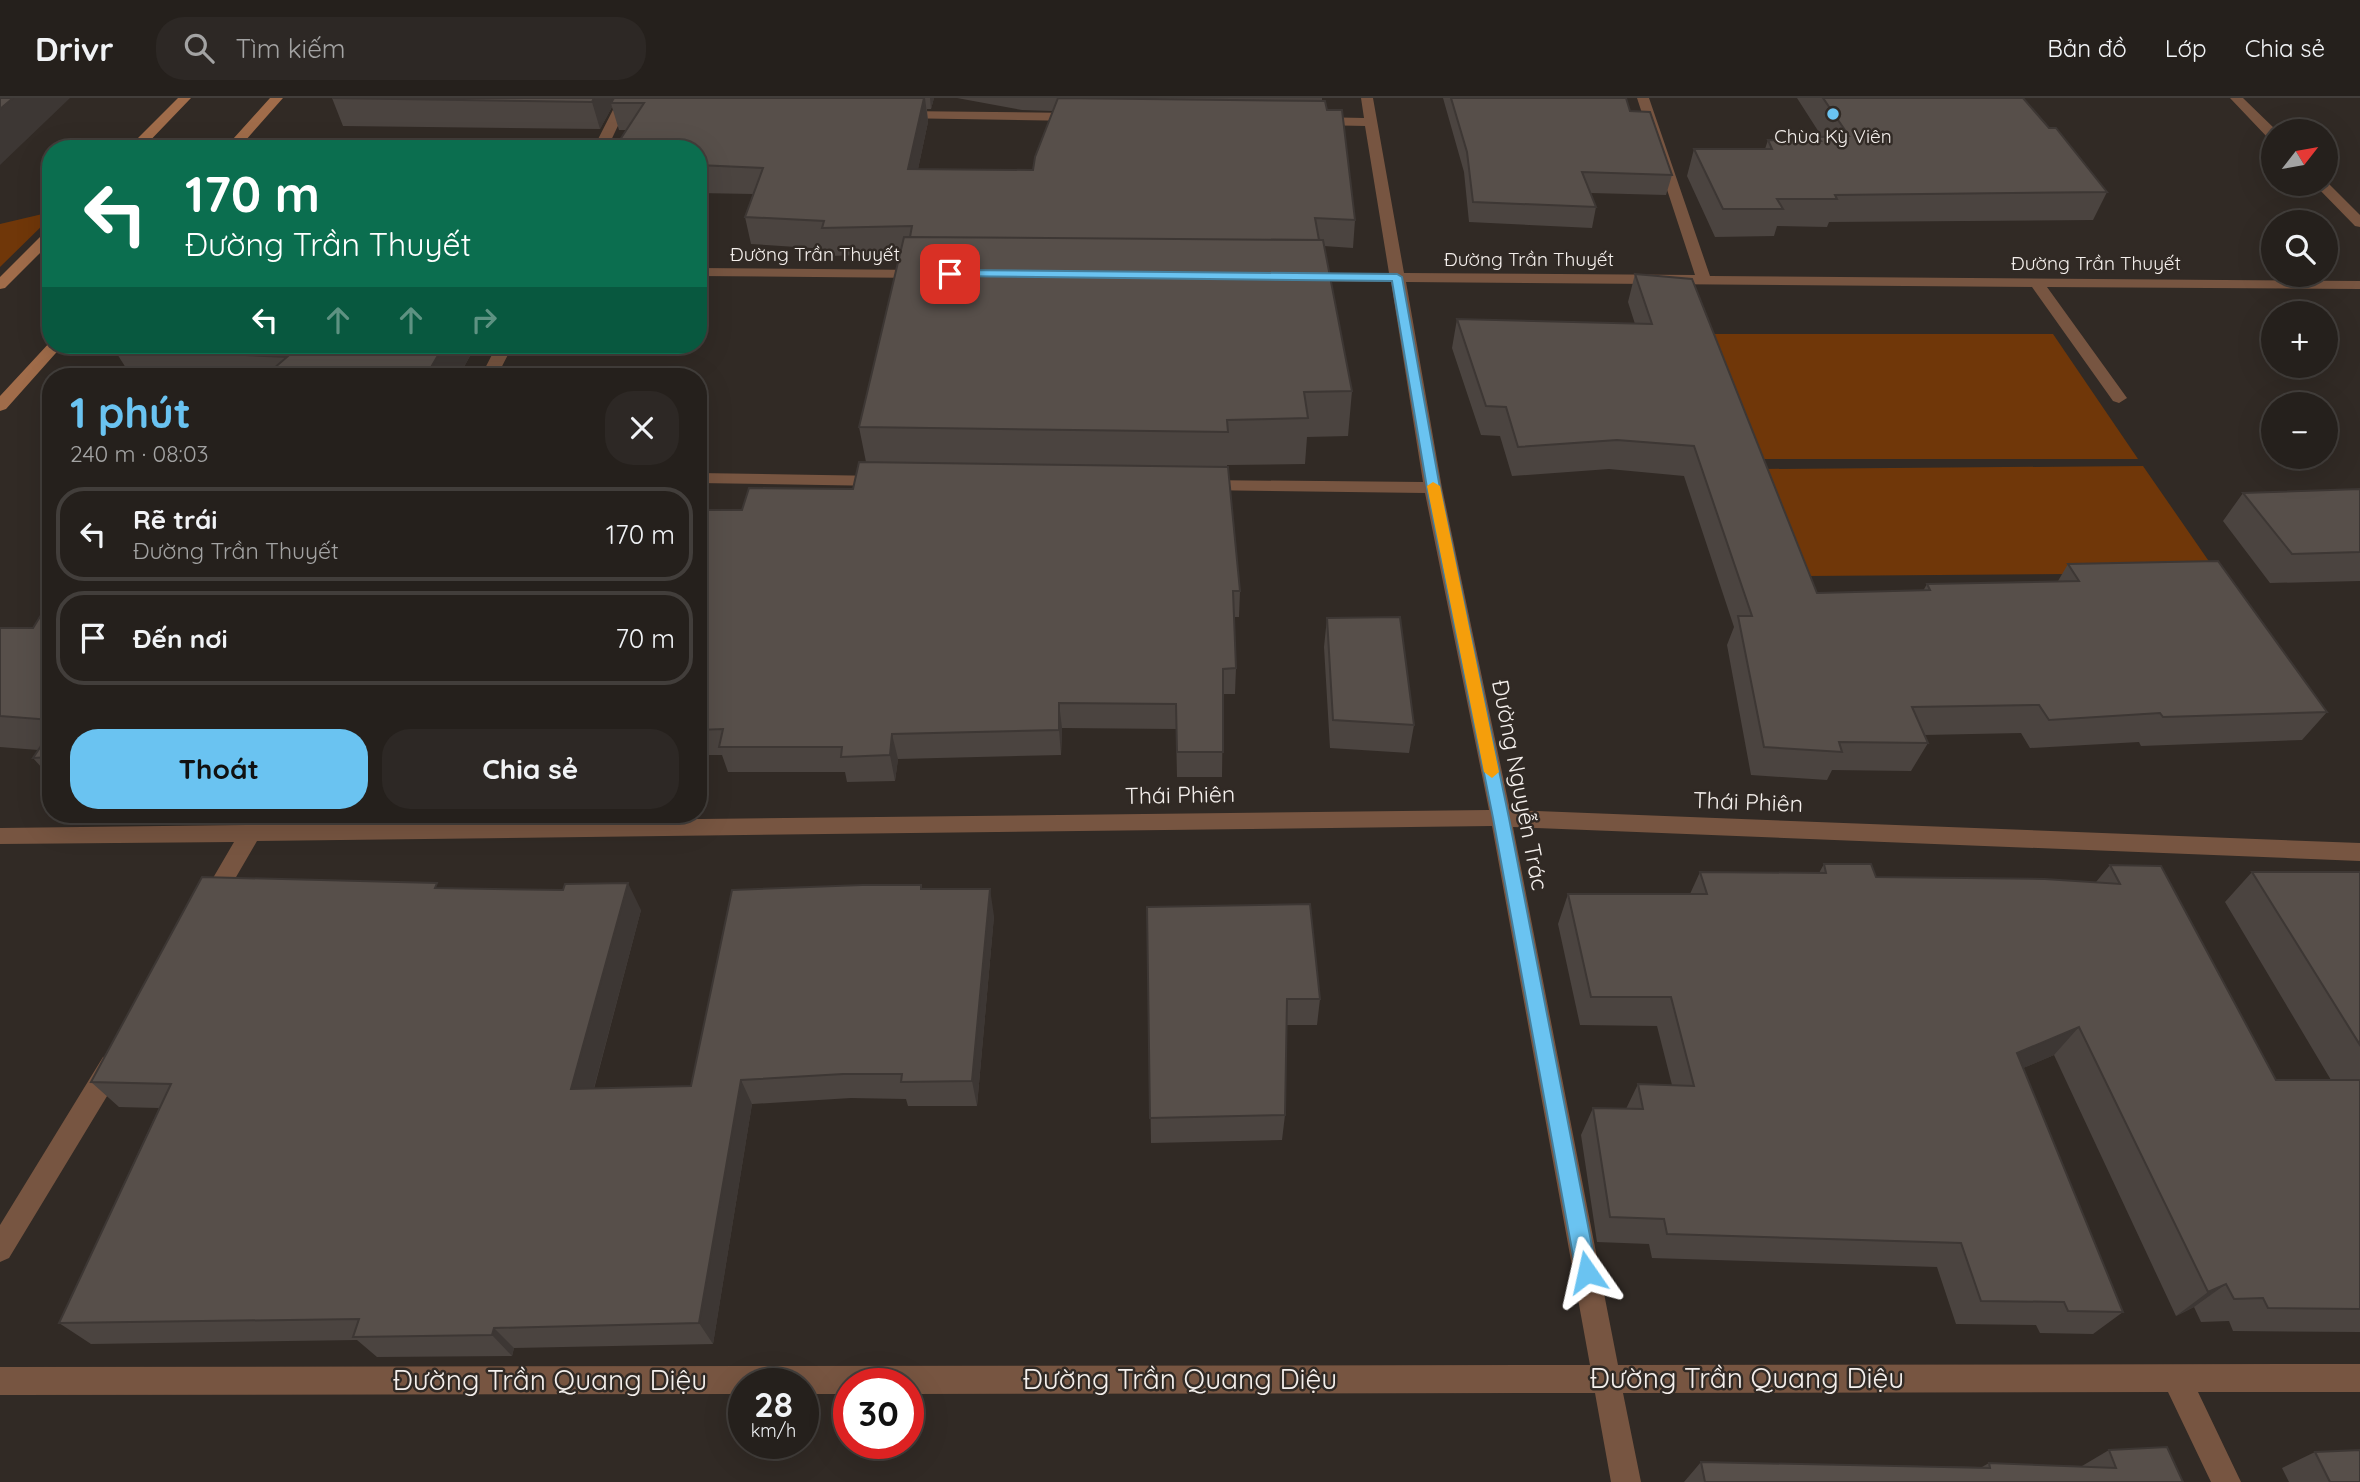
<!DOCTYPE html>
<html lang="vi">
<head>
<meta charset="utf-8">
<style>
	:root { --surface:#25201c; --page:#2d2825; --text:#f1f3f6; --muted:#a3a3a3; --line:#423e3b; --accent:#6ac3f1 }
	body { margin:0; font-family:Quicksand,sans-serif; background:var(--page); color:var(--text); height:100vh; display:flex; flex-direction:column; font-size:26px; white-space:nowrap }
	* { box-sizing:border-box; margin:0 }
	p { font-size:23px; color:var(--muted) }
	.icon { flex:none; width:38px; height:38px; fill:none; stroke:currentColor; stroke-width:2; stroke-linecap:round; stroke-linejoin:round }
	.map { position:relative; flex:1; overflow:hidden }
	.sheet { position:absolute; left:42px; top:270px; width:665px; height:455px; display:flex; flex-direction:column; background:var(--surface); border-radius:28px; box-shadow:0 7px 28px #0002,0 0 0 2px var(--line) }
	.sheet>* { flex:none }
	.top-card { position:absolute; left:42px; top:42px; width:665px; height:214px; border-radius:28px; box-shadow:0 7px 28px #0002,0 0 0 2px var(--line); background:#0b6e4f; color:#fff; overflow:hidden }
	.needle { width:46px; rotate:59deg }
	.controls { position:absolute; left:2261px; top:21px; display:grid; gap:14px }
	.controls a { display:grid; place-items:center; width:77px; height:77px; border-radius:50%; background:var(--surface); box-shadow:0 7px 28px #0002,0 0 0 2px var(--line); font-size:35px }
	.speed { position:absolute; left:728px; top:1270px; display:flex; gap:14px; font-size:35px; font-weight:700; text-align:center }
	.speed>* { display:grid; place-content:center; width:91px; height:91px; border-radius:50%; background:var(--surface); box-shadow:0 7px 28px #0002,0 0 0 2px var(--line); line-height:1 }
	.speed small { font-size:18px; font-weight:400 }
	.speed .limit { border:10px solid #d22; background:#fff; color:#111 }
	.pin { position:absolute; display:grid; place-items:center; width:60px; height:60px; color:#fff; margin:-30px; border-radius:14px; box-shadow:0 4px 10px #0006 }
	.me { position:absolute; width:77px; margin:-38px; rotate:349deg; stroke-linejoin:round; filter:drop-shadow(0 0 5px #0008) }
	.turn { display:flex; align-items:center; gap:24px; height:147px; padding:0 28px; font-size:32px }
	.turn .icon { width:91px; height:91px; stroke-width:2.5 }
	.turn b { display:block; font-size:49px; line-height:60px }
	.lanes { display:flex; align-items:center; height:66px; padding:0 28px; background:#0003; justify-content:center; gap:35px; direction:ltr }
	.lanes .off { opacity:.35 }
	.round { display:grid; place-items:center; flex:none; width:74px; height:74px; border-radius:28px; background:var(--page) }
	.summary { display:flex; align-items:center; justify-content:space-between; height:119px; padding:0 28px }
	h1 { font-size:42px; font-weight:700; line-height:52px; color:var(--accent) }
	.cta { display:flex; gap:14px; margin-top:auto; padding:14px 28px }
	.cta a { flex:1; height:80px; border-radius:28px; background:var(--accent); color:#111; font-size:28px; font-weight:700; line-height:80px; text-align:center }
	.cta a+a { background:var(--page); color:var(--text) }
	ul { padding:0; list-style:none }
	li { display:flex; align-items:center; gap:21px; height:94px; margin:0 14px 10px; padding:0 14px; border:4px solid var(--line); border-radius:28px }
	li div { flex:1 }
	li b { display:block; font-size:26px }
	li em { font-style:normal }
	header { display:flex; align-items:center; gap:42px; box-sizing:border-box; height:98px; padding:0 35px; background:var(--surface); border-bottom:2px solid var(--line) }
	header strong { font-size:33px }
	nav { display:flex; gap:38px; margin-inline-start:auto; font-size:24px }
	.search { width:490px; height:63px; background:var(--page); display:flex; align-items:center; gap:18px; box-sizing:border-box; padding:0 24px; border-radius:28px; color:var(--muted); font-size:26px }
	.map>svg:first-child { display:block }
	.green { fill:#703709 }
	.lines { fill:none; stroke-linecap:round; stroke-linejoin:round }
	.minor { fill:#775541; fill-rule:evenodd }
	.tertiary { fill:#775541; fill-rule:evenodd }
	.secondary { fill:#a06c4a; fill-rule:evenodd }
	.wall { fill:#4b4440 }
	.shaded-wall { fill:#3d3734 }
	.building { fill:#574f4a; stroke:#3d3734; stroke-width:2 }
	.route { fill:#6ac3f1; stroke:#457f9d; stroke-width:2 }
	.slow { fill:#f59e0b }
	.poi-dot { fill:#6ac3f1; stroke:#312a25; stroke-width:2.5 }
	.labels { text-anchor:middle; stroke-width:5; stroke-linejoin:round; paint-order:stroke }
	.far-poi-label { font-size:19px; fill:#f4efec; stroke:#312a25 }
	.far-street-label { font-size:19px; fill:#f4efec; stroke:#312a25 }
	.street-label { font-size:23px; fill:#f4efec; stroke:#312a25 }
	.near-street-label { font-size:28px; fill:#f4efec; stroke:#312a25 }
</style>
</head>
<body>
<header>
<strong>Drivr</strong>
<div class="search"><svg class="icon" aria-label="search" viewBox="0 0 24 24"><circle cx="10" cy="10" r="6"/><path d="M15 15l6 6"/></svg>Tìm kiếm</div>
<nav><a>Bản đồ</a><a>Lớp</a><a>Chia sẻ</a></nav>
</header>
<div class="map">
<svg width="2360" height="1384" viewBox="0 0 2360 1384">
	<rect width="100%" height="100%" fill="#312a25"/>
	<!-- green -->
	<path class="green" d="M 51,114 L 51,119 L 0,169 L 0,126 Z
		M 1698,236 L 2053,236 L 2138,361 L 1749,361 Z
		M 2143,368 L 2217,475 L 1808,478 L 1763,371 Z"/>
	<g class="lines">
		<!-- minor -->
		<path class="minor" d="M 619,0 L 631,0 L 607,51 L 593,51 Z
			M 1361,0 L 1373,0 L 1404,175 L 1695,177 L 1637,0 L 1649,0 L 1710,178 L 2360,183 L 2360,191 L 2047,189 L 2127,300 L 2119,305 L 2113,303 L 2032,189 L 1406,184 L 1442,390 L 1510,712 L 2360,745 L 2360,763 L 1513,729 L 1618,1267 L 2360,1266 L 2360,1294 L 2198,1294 L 2241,1384 L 2211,1384 L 2168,1294 L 1623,1295 L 1641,1384 L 1611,1384 L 1595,1295 L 908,1296 L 908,1286 L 849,1286 L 849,1296 L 803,1296 L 803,1286 L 744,1286 L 744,1296 L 0,1297 L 0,1269 L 1590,1267 L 1492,728 L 257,743 L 218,810 L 210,813 L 202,810 L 199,804 L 234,744 L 0,746 L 0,730 L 245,727 L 251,716 L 273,716 L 267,726 L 1489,712 L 1425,395 L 1201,392 L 1192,387 L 1201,382 L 1423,384 L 1391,184 L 1302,183 L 1295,179 L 1302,175 L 1389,175 L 1365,28 L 1317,27 L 1310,23 L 1317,19 L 1364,20 Z
			M 901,13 L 1078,15 L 1084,19 L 1078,23 L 896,20 L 896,14 Z
			M 698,170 L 923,172 L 930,176 L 923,180 L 698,178 Z
			M 497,247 L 513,247 L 497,278 L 481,278 Z
			M 698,375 L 882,378 L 891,383 L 882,388 L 698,385 Z
			M 112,956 L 121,959 L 124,967 L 121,975 L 9,1160 L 0,1164 L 0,1127 L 103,959 Z"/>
		<!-- tertiary -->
		<path class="tertiary" d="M 2230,0 L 2243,0 L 2277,33 L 2273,33 L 2273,41 L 2268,40 Z
			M 2326,83 L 2360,117 L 2360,129 L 2355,128 L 2314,86 L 2326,86 Z"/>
		<!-- secondary -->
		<path class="secondary" d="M 178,0 L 191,0 L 142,51 L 127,51 Z
			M 270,0 L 283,0 L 238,51 L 224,51 Z
			M 51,132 L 51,144 L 5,190 L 0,191 L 0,179 L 46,133 Z
			M 51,243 L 51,247 L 63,247 L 6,311 L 0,313 L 0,298 Z"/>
	</g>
	<!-- wall -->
	<path class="wall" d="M 332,0 L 934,0 L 931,11 L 927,11 L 928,24 L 918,71 L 1033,72 L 1053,13 L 1022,12 L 957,0 L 1322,0 L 1322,3 L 1355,122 L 1353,150 L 1324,148 L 1352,293 L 1348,338 L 1307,339 L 1305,366 L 1227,367 L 1240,493 L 1239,519 L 1234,519 L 1236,570 L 1235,596 L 1223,596 L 1222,679 L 1177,679 L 1176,631 L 1062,630 L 1061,657 L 898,661 L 895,683 L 847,684 L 845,674 L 728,674 L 722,657 L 698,657 L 698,412 L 742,412 L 853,391 L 866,364 L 859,329 L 900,156 L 828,158 L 827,151 L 751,146 L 745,119 L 753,96 L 698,95 L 698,51 L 626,32 L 619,32 L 612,9 L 600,31 L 343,28 Z
		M 1443,0 L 1626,0 L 1630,13 L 1672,77 L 1666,97 L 1591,95 L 1596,109 L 1592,130 L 1469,124 L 1464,74 Z
		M 1797,0 L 2023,0 L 2107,94 L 2093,122 L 1829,124 L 1827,129 L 1777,128 L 1774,138 L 1715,139 L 1687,78 L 1694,51 L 1765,51 L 1768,42 L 1817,43 L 1818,39 L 1822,39 Z
		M 1635,176 L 1817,495 L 1923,493 L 1927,486 L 2058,483 L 2068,466 L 2327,614 L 2302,642 L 2141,648 L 2139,644 L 2030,650 L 2021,635 L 1924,637 L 1928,645 L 1911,673 L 1832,672 L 1827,682 L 1751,677 L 1727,547 L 1734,529 L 1684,378 L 1609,371 L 1512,378 L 1500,338 L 1481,337 L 1452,250 L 1457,221 L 1635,226 L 1628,204 Z
		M 113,247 L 476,247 L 459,278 L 131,278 L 114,251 L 114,250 Z
		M 2360,391 L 2360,483 L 2270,485 L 2223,423 L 2243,395 Z
		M 51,507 L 51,680 L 33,660 L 38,652 L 0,649 L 0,530 L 33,530 Z
		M 1327,520 L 1414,627 L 1409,655 L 1330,650 L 1324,549 Z
		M 1824,766 L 1876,779 L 2096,784 L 2110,767 L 2276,982 L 2331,982 L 2225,804 L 2252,774 L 2360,774 L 2360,1234 L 2233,1233 L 2229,1223 L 2201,1224 L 2194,1209 L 2176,1218 L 2054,957 L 2023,970 L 2123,1214 L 2093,1236 L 2040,1235 L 2036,1227 L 1956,1226 L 1937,1169 L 1652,1160 L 1649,1146 L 1597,1144 L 1581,1037 L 1593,1010 L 1626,1011 L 1638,986 L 1672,987 L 1657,928 L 1580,927 L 1558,826 L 1568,796 L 1690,796 L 1700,774 L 1819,775 Z
		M 441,790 L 641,812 L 594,991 L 691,988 L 922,791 L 994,818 L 977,1008 L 908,1008 L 906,1001 L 851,1000 L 752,1006 L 713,1246 L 514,1250 L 512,1258 L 377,1259 L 357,1242 L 91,1246 L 59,1225 L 159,1010 L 119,1009 L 91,984 Z
		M 1147,809 L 1320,901 L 1317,927 L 1286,927 L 1285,1017 L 1282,1042 L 1151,1045 Z
		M 2109,1352 L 2183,1384 L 1684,1384 L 1701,1364 L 1982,1369 L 1989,1365 L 2082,1368 Z
		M 2315,1354 L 2360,1384 L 2289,1384 L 2282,1370 Z"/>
	<!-- shaded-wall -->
	<path class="shaded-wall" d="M 13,0 L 70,0 L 0,67 L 0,11 Z
		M 594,0 L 618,0 L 611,5 L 612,9 L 600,31 L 592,4 Z
		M 924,0 L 925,0 L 928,24 L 912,99 L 908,71 Z
		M 930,0 L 934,0 L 931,11 Z
		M 444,247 L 476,247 L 459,278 L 426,278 Z
		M 1059,605 L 1062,630 L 1061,657 L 1059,632 Z
		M 892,636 L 898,661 L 895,683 L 890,657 Z
		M 628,785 L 641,812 L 587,1016 L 571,991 Z
		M 990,791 L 994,818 L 977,1008 L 972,983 Z
		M 2079,929 L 2054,957 L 1993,983 L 2017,955 Z
		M 741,982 L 752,1006 L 713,1246 L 699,1225 Z
		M 2226,1186 L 2194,1209 L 2176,1218 L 2208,1194 Z
		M 494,1230 L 514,1250 L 512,1258 L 492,1237 Z"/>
	<!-- building -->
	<path class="building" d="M 0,0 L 13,0 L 0,11 Z
		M 332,0 L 594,0 L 592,4 Z
		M 614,0 L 924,0 L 908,71 L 1033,72 L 1035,59 L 1058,0 L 1325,3 L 1327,12 L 1342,12 L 1355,122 L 1315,120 L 1319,142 L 910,139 L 912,128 L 822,130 L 824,123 L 745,119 L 763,70 L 698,67 L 698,51 L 614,51 L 644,5 L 611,5 Z
		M 1451,0 L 1626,0 L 1630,13 L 1650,14 L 1672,77 L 1582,74 L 1596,109 L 1473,104 L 1467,54 Z
		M 1823,0 L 2023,0 L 2049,30 L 2056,30 L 2107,94 L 1835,97 L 1837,101 L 1777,101 L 1783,111 L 1723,111 L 1694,51 L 1772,51 L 1768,42 L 1821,43 L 1818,39 L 1849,38 Z
		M 904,139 L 1323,142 L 1352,293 L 1304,294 L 1308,320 L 1227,322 L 1228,334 L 859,329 Z
		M 1635,176 L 1692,181 L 1817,495 L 1930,492 L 1927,486 L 2079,483 L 2068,466 L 2218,463 L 2327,614 L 2163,619 L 2160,615 L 2049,622 L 2039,607 L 1912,609 L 1928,645 L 1839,644 L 1842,654 L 1764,649 L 1738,518 L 1752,518 L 1694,348 L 1617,342 L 1518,349 L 1506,309 L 1486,308 L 1457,221 L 1652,226 Z
		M 117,247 L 444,247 L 426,278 L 265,278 L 287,259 L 114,251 Z
		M 859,364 L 1228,369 L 1240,493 L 1233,493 L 1236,570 L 1223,571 L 1223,654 L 1177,654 L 1176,606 L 1059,605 L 1059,632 L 892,636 L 890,657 L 841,659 L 842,649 L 719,649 L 723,631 L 698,632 L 698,412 L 742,412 L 749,390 L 853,391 Z
		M 2360,391 L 2360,454 L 2292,456 L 2243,395 Z
		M 51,507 L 51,622 L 0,618 L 0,530 L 33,530 L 46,509 Z
		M 1400,519 L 1414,627 L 1333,622 L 1327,520 Z
		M 51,633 L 51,659 L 33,660 Z
		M 1824,766 L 1871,766 L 1876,779 L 2045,781 L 2120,786 L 2110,767 L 2161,768 L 2276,982 L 2360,982 L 2360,1211 L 2268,1210 L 2263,1200 L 2234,1201 L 2226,1186 L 2208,1194 L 2079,929 L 2017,955 L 2123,1214 L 2068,1213 L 2064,1204 L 1981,1203 L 1961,1145 L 1667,1136 L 1664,1121 L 1610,1119 L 1593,1010 L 1643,1011 L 1638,986 L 1694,988 L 1671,899 L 1591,899 L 1568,796 L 1707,796 L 1700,774 L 1826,775 Z
		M 2252,774 L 2360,774 L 2360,947 Z
		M 202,779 L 437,785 L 435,790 L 563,792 L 565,786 L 628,785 L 571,991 L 691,988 L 732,792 L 862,787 L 921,787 L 921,791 L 990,791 L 972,983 L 901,984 L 902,976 L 843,976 L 741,982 L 699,1225 L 494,1230 L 492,1237 L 353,1239 L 359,1221 L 59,1225 L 171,986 L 91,984 Z
		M 1310,806 L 1320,901 L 1287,901 L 1285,1017 L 1150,1020 L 1147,809 Z
		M 2167,1349 L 2183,1384 L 1705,1384 L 1701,1364 L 1990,1370 L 1989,1365 L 2116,1370 L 2109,1352 Z
		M 2360,1352 L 2360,1384 L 2330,1384 L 2315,1354 Z"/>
	<!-- route -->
	<path class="route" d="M 950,172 L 1397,176 L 1402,179 L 1440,390 L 1509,720 L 1597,1174 L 1594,1181 L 1587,1184 L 1579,1181 L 1576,1174 L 1493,720 L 1427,390 L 1392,183 L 946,178 L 944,176 Z"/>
	<!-- slow -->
	<path class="slow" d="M 1433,384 L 1440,388 L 1499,674 L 1492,680 L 1484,674 L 1427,388 Z"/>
	<!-- markers -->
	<circle class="poi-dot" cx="1833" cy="16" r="7"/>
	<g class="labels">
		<!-- far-poi labels -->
		<g class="far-poi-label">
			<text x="1833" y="45">Chùa Kỳ Viên</text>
		</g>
		<!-- far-street labels -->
		<g class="far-street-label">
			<text x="815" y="163">Đường Trần Thuyết</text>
			<text x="1529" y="168">Đường Trần Thuyết</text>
			<text x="2096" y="172">Đường Trần Thuyết</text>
		</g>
		<!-- street labels -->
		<g class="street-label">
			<text transform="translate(1520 687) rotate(79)" y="8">Đường Nguyễn Trác</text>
			<text transform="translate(1180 697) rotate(-1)" y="8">Thái Phiên</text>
			<text transform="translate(1748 704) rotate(2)" y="8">Thái Phiên</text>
		</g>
		<!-- near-street labels -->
		<g class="near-street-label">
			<text x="1747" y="1290">Đường Trần Quang Diệu</text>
			<text x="1180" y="1291">Đường Trần Quang Diệu</text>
			<text x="550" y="1292">Đường Trần Quang Diệu</text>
		</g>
	</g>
</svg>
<div class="controls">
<a><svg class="needle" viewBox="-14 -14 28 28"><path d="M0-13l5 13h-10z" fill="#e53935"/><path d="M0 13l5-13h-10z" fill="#a3a3a3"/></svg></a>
<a><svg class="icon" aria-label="search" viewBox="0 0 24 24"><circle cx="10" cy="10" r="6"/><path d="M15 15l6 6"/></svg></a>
<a>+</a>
<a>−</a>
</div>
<div class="speed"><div>28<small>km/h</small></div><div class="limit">30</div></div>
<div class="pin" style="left:950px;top:176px;background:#d93025"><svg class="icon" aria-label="arrive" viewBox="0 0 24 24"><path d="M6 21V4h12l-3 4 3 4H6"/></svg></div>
<svg class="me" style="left:1587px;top:1174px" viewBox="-20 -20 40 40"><path d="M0-17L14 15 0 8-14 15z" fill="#6ac3f1" stroke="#fff" stroke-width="4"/></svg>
<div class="top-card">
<div class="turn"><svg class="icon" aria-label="left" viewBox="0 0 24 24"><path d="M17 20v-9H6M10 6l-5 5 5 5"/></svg><div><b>170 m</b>Đường Trần Thuyết</div></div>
<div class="lanes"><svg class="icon" aria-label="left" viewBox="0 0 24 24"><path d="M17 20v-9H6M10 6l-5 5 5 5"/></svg><svg class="icon off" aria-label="ahead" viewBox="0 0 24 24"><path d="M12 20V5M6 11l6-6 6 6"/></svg><svg class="icon off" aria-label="ahead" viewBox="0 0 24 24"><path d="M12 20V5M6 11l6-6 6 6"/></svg><svg class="icon off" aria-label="right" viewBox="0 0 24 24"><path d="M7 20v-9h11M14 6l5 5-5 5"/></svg></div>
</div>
<section class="sheet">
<div class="summary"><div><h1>1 phút</h1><p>240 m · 08:03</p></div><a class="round"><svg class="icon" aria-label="close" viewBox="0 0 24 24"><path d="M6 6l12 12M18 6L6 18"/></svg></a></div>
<ul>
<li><svg class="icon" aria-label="left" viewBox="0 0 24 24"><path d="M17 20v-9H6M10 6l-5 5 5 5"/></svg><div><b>Rẽ trái</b><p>Đường Trần Thuyết</p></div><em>170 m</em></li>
<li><svg class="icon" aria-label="arrive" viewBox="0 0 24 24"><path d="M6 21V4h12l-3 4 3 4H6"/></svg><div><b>Đến nơi</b></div><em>70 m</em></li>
</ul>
<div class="cta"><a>Thoát</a><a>Chia sẻ</a></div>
</section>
</div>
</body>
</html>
